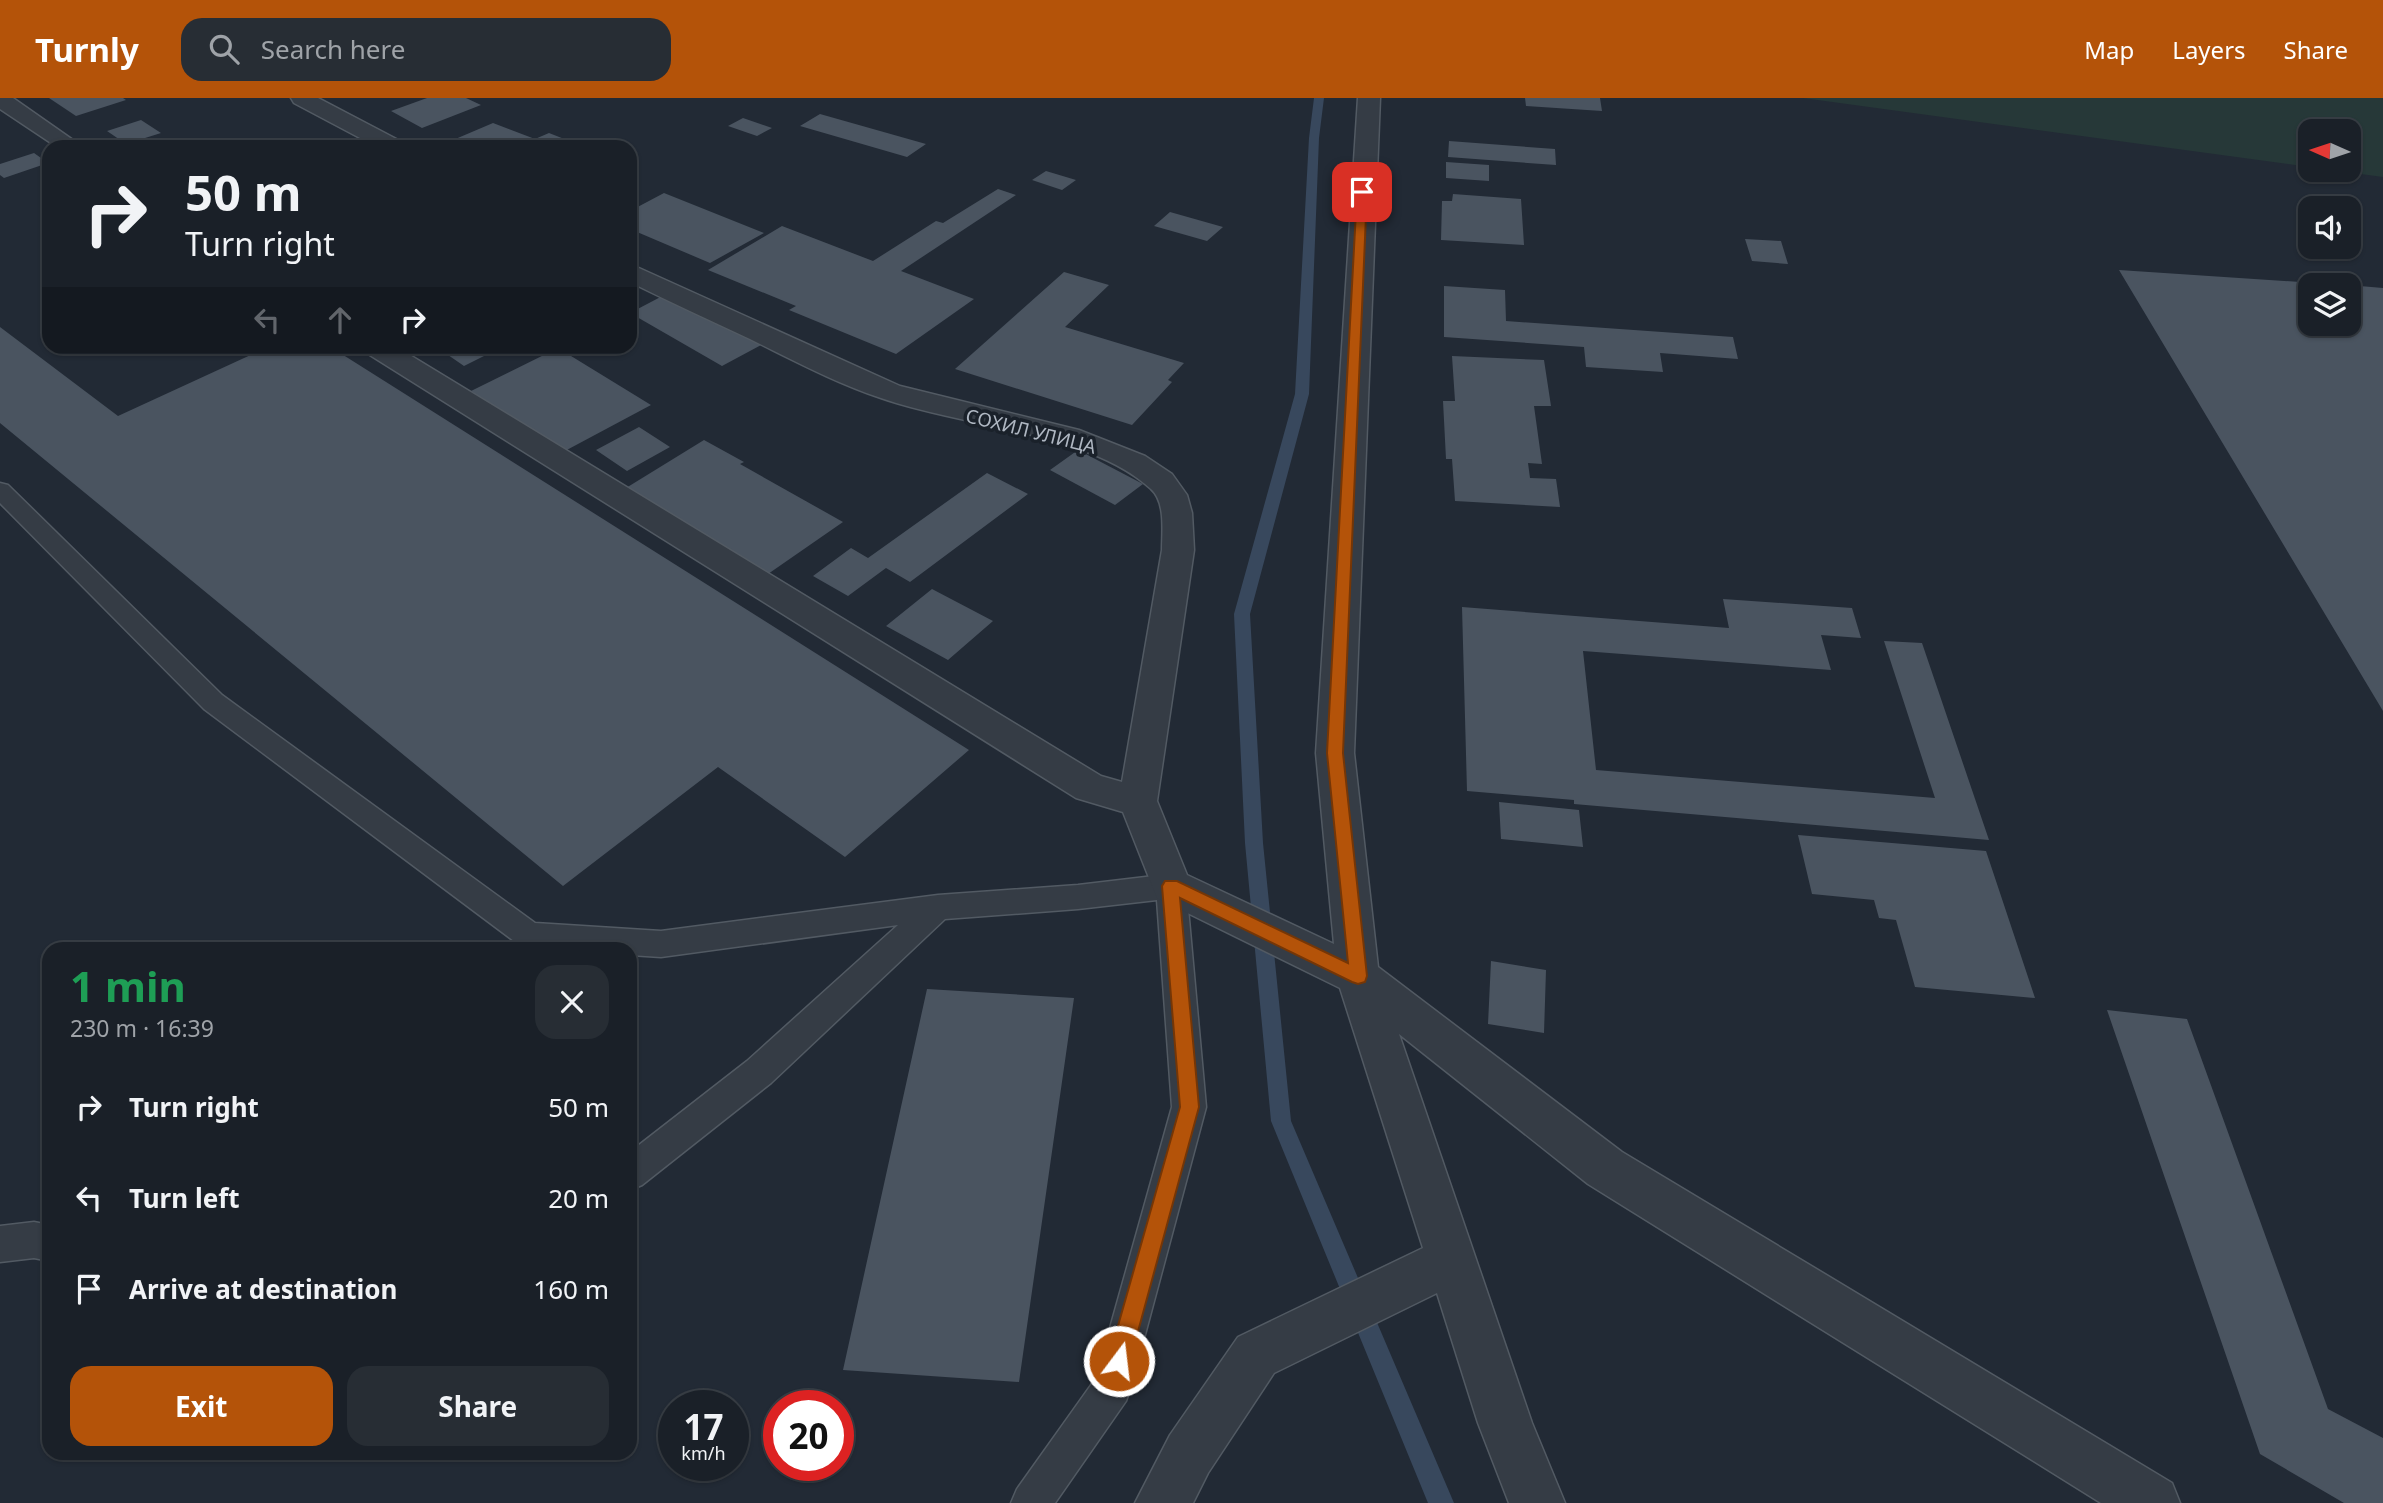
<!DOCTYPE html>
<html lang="en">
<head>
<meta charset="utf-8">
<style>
	:root { --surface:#1a2028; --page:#272d34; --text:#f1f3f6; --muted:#9fa3a8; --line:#383e45; --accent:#b45309 }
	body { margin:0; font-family:"Noto Sans",sans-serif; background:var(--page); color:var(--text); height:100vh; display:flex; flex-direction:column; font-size:26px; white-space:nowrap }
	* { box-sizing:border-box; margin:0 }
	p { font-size:23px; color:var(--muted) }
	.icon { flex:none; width:38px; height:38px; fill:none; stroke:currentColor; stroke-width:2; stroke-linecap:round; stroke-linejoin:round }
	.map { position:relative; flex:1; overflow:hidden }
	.panel { position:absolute; left:42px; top:844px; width:595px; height:518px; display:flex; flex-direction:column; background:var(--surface); border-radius:21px; box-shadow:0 2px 5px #0004,0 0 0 2px var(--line) }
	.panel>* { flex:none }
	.guide { position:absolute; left:42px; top:42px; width:595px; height:214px; border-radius:21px; box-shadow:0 2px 5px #0004,0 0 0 2px var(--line); background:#1a2028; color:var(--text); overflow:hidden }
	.needle { width:46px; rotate:273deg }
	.tools { position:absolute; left:2298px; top:21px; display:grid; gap:14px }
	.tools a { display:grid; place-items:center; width:63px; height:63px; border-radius:14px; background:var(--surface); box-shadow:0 2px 5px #0004,0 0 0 2px var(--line); font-size:35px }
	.speed { position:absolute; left:658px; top:1292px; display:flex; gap:14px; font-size:35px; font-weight:700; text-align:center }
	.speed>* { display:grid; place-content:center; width:91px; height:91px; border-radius:50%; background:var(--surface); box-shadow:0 2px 5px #0004,0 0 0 2px var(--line); line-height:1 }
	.speed small { font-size:18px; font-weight:400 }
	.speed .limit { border:10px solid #d22; background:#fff; color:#111 }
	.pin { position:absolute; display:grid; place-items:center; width:60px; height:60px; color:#fff; margin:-30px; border-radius:14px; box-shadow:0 4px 10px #0006 }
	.me { position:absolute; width:77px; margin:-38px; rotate:15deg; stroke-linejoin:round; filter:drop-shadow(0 0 5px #0008) }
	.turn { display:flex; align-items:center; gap:24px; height:147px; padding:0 28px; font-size:32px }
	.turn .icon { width:91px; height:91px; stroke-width:2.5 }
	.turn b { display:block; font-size:49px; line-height:60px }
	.lanes { display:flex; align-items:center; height:66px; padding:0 28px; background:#0003; justify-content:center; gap:35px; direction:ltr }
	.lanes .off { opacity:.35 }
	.round { display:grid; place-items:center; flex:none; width:74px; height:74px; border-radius:21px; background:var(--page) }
	.summary { display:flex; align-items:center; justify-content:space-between; height:119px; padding:0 28px }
	h1 { font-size:42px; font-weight:700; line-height:52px; color:#1e9e55 }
	.cta { display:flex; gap:14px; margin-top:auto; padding:14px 28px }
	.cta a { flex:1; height:80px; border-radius:21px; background:var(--accent); color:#fff; font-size:28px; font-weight:700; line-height:80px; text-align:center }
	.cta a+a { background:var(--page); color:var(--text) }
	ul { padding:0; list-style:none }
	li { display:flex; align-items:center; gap:21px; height:91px; padding:0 28px }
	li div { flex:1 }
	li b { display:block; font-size:26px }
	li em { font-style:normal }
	header { display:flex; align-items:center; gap:42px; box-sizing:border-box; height:98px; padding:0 35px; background:var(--accent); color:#fff }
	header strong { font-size:33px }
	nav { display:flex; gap:38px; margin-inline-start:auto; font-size:24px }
	.search { width:490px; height:63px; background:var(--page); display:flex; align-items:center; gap:18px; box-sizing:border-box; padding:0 24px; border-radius:21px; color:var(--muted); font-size:26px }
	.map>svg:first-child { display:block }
	.green { fill:#263838 }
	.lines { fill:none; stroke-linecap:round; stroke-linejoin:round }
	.stream { fill:#38485d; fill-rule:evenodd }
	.building { fill:#4a5460 }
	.service-casing { stroke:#525a63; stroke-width:3 }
	.minor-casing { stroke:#525a63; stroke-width:3 }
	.service { fill:#353c45; fill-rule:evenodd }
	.minor { fill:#353c45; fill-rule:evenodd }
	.route { fill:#b45309; stroke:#753606; stroke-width:2 }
	.labels { text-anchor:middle; stroke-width:7; stroke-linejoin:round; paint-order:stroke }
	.street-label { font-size:19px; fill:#afb7c2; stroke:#1a212a }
</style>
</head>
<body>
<header>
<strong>Turnly</strong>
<div class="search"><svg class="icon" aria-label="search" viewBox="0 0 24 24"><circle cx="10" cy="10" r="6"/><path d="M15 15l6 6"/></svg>Search here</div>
<nav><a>Map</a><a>Layers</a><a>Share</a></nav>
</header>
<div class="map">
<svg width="2383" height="1405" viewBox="0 0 2383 1405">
	<rect width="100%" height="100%" fill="#222a35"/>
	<!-- green -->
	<path class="green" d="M 1803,0 L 2383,0 L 2383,79 L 2331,72 L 2348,72 L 2348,33 L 2310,33 L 2310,69 Z"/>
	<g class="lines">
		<!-- stream -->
		<path class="stream" d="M 1314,0 L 1324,0 L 1319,40 L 1309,296 L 1250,516 L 1263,745 L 1291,1023 L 1454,1405 L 1428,1405 L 1271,1023 L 1245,745 L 1234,516 L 1295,296 L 1309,40 Z"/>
	</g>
	<!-- building -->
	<path class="building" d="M 49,0 L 123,0 L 126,2 L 76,18 Z
		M 427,0 L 466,0 L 481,7 L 422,30 L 391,13 Z
		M 1525,0 L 1600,0 L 1602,13 L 1526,8 Z
		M 820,16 L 926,46 L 907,59 L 800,28 Z
		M 743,20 L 772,30 L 757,38 L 728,28 Z
		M 141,22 L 161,35 L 126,46 L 107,33 Z
		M 493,25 L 535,41 L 549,35 L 577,46 L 571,49 L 456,49 L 446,45 Z
		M 1449,43 L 1555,51 L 1556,67 L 1448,59 Z
		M 34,55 L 48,65 L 4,80 L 0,77 L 0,66 Z
		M 1446,64 L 1489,67 L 1489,83 L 1446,80 Z
		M 1046,73 L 1076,82 L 1062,92 L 1032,82 Z
		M 998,91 L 1016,97 L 901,173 L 974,201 L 896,256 L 789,212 L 796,208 L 708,172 L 782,128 L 873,163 L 936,123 L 943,125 Z
		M 664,95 L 764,135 L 710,165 L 630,131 L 630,113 Z
		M 1453,96 L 1521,101 L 1524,147 L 1441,142 L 1442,103 L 1452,103 Z
		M 1170,114 L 1223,129 L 1207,143 L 1154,128 Z
		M 1745,141 L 1781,143 L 1788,166 L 1752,163 Z
		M 2119,172 L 2315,185 L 2310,187 L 2310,226 L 2348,226 L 2348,187 L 2383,190 L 2383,613 Z
		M 1064,174 L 1109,187 L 1065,229 L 1184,265 L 1168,282 L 1172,284 L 1132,327 L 955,271 Z
		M 1444,188 L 1505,192 L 1506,223 L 1733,239 L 1738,261 L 1660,255 L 1663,274 L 1586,269 L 1584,249 L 1444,239 Z
		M 670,194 L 763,246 L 722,268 L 630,215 Z
		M 0,229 L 118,318 L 270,248 L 329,248 L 969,652 L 845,759 L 718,669 L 563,788 L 0,325 Z
		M 435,248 L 504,248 L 464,268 Z
		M 558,250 L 651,307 L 563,354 L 471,293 Z
		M 1452,258 L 1544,262 L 1551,308 L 1534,308 L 1542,366 L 1528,365 L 1530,380 L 1556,381 L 1560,409 L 1455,403 L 1452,361 L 1446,361 L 1443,303 L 1455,303 Z
		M 639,329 L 670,349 L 627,373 L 596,352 Z
		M 704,342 L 744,364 L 740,366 L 843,424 L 768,476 L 626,390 Z
		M 1078,352 L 1143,386 L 1115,407 L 1050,372 Z
		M 987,375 L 1028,396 L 910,484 L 886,470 L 848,498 L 813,478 L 851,450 L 868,460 Z
		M 932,491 L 993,523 L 948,562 L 886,528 Z
		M 1723,501 L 1852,510 L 1861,540 L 1821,537 L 1831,572 L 1583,553 L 1596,672 L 1935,700 L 1884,543 L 1922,545 L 1989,742 L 1574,706 L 1574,702 L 1467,693 L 1462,509 L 1729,530 Z
		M 1499,704 L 1579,712 L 1583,749 L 1501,741 Z
		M 1798,737 L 1986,753 L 2035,900 L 1915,889 L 1896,822 L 1879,820 L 1874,802 L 1812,796 Z
		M 1491,863 L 1546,872 L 1544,935 L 1488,926 Z
		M 927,891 L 1074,900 L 1019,1284 L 843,1272 Z
		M 2107,912 L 2187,921 L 2328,1311 L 2383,1340 L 2383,1405 L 2344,1405 L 2260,1356 Z"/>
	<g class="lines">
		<!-- service casing -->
		<g class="service-casing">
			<path id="service" d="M 0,385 L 8,387 L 222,597 L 535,825 L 661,833 L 938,797 L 1078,787 L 1171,776 L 1181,779 L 1186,788 L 1206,1009 L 1131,1289 L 1126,1303 L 1055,1405 L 1011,1405 L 1017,1391 L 1096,1280 L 1172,1009 L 1157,802 L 1078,811 L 945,821 L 771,985 L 642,1087 L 630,1092 L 630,1054 L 747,963 L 898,827 L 661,859 L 630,857 L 630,850 L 539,850 L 518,846 L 204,611 L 0,405 Z
				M 34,1124 L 49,1127 L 49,1163 L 34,1160 L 0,1164 L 0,1128 Z"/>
		</g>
		<!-- minor casing -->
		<g class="minor-casing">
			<path id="minor" d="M 0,0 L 13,0 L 83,49 L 57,49 L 0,11 Z
				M 291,0 L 318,0 L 402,44 L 405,49 L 377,49 L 294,5 Z
				M 1358,0 L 1380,0 L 1354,655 L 1378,869 L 1622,1054 L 2172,1385 L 2180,1405 L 2101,1405 L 1588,1086 L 1399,936 L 1532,1325 L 1565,1405 L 1509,1405 L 1478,1325 L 1437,1195 L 1274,1275 L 1208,1375 L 1193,1405 L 1135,1405 L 1170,1337 L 1238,1239 L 1423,1150 L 1340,890 L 1157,800 L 1123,714 L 1076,700 L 365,254 L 362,248 L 395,248 L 1101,678 L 1122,684 L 1162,452 C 1162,434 1166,404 1151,391 C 1087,333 962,329 881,300 C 836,285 793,262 750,241 C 710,222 670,204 630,184 L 630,166 L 900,288 L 1079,332 L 1145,358 L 1172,376 L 1187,397 L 1192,415 L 1194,452 L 1157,703 L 1187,777 L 1334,846 L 1316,655 Z"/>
		</g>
		<!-- service -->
		<use href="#service" class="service"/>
		<!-- minor -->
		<use href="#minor" class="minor"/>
	</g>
	<!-- route -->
	<path class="route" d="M 1362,91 L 1367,94 L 1343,655 L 1367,878 L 1365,884 L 1358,886 L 1352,884 L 1180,800 L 1199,1009 L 1130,1263 L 1126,1271 L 1119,1274 L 1111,1271 L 1108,1263 L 1180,1009 L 1162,788 L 1165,783 L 1177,783 L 1348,865 L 1327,655 L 1357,94 Z"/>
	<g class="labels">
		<!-- street labels -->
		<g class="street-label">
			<text transform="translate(1031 333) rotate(14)" y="7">СОХИЛ УЛИЦА</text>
		</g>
	</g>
</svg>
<div class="tools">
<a><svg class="needle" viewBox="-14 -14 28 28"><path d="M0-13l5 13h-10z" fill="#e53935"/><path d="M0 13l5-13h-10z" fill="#9fa3a8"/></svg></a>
<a><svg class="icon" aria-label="sound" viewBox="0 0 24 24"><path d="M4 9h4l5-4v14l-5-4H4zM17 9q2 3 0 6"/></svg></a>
<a><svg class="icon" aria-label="layers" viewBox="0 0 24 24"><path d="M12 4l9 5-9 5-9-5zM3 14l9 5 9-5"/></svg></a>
</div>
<div class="speed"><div>17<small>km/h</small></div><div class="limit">20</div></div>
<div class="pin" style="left:1362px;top:94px;background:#d93025"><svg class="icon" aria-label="arrive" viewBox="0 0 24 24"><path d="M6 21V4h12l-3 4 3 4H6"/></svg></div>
<svg class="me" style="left:1119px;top:1263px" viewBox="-20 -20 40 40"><circle r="17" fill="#b45309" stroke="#fff" stroke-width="3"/><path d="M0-11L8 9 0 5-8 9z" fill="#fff"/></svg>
<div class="guide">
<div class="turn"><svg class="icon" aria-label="right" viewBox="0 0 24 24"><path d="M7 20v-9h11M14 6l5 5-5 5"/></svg><div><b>50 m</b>Turn right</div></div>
<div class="lanes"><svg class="icon off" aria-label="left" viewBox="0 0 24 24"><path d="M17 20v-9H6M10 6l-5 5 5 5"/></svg><svg class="icon off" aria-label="ahead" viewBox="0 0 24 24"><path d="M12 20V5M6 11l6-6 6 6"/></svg><svg class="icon" aria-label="right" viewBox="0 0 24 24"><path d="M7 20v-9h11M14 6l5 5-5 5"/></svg></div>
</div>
<section class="panel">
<div class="summary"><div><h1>1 min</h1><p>230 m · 16:39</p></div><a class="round"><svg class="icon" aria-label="close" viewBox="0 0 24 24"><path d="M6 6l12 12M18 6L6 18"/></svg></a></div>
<ul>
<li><svg class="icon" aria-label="right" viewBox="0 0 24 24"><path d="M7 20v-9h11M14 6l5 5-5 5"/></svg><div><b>Turn right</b></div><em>50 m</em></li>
<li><svg class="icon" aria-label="left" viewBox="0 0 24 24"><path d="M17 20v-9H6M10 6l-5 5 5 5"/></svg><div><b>Turn left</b></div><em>20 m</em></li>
<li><svg class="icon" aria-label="arrive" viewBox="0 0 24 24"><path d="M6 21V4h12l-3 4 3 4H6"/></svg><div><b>Arrive at destination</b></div><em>160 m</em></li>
</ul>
<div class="cta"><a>Exit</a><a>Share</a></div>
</section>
</div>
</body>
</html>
